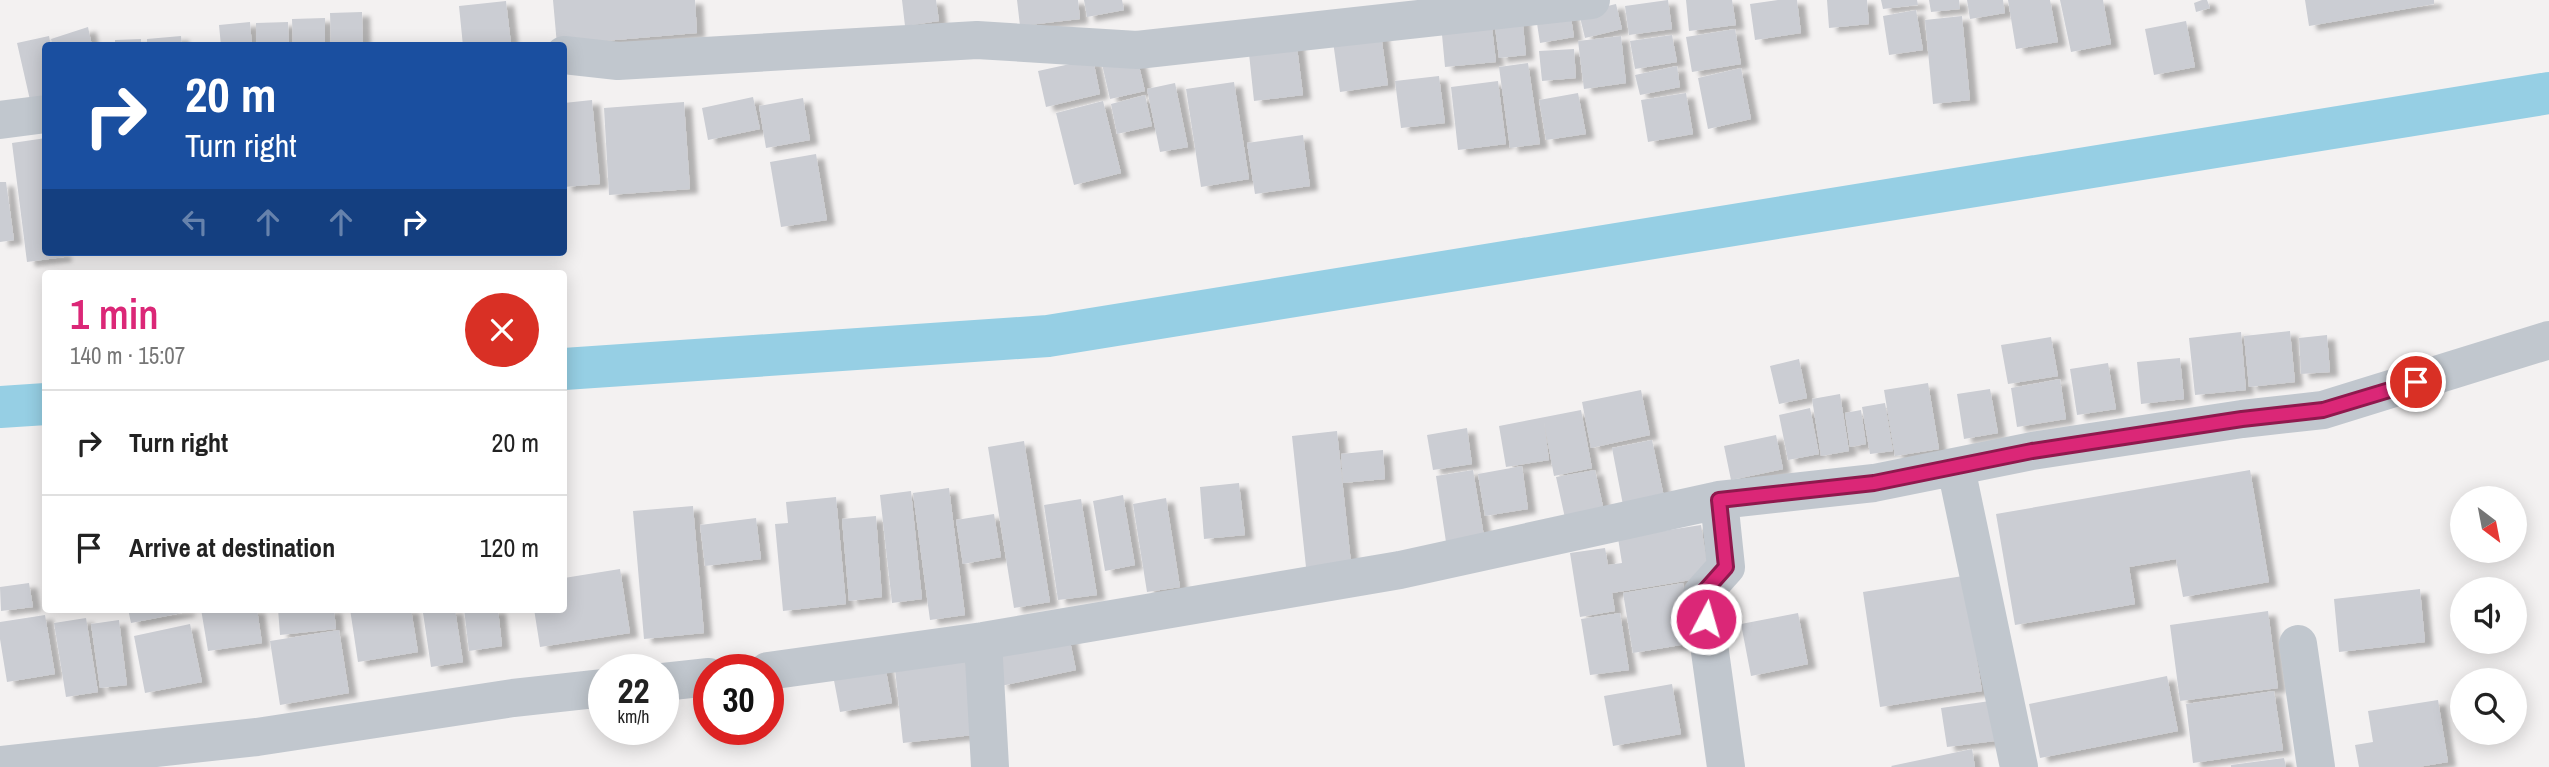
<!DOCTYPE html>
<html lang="en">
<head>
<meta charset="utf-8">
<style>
	:root { --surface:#fff; --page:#f6f6f6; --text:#222; --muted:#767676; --line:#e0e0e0; --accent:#db2777 }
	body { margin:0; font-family:"Archivo Narrow",sans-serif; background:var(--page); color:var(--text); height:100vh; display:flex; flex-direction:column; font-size:26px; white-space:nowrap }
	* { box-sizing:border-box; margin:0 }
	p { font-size:23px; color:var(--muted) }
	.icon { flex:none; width:38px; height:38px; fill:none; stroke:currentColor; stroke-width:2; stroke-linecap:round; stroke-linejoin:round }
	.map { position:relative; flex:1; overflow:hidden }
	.panel { position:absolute; left:42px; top:270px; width:525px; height:343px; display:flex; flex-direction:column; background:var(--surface); border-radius:7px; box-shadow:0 4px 18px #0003 }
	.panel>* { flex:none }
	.banner { position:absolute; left:42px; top:42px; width:525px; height:214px; border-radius:7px; box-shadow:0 4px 18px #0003; background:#1a4fa0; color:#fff; overflow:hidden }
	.needle { width:46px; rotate:148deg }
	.fabs { position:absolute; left:2450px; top:486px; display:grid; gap:14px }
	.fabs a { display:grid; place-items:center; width:77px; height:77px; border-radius:50%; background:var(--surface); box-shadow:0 4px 18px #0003; font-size:35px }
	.speed { position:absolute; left:588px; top:654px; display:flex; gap:14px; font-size:35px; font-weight:700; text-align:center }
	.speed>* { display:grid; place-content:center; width:91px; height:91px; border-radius:50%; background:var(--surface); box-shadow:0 4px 18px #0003; line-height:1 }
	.speed small { font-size:18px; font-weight:400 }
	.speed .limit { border:10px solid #d22; background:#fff; color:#111 }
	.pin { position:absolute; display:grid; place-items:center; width:60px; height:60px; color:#fff; margin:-30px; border:4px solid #fff; border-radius:50%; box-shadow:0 2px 7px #0007 }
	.me { position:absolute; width:77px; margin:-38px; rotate:6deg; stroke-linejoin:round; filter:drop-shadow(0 0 5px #0008) }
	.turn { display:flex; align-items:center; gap:24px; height:147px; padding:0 28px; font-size:32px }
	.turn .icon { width:91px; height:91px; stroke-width:2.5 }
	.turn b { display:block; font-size:49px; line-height:60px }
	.lanes { display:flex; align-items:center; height:66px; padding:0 28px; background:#0003; justify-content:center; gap:35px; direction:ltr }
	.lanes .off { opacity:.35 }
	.round { display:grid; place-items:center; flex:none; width:74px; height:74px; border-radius:37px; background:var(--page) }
	.headline { display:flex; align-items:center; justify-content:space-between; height:119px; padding:0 28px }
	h1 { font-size:42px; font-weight:600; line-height:52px; color:var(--accent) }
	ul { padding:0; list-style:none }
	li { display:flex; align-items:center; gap:21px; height:105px; padding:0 28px; border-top:2px solid var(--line) }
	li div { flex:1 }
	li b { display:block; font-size:26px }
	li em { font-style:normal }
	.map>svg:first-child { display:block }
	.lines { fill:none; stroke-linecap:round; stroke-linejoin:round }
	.canal { stroke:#96cfe4; stroke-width:42 }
	.building { fill:#cbcdd3; filter:url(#shadow) }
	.minor { stroke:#c1c7ce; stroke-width:38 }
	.tertiary { stroke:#c1c7ce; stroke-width:38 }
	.route-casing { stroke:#8e194d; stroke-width:18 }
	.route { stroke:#db2777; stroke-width:12 }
</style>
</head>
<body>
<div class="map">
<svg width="2549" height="767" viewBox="0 0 2549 767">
	<defs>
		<filter id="shadow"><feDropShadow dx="8" dy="4.5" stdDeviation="2" flood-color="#0004"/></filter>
	</defs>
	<rect width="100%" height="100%" fill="#f3f1f1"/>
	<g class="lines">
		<!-- canal -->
		<path class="canal" d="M 564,369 L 1048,336 L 2549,93
			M 0,407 L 46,404"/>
	</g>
	<!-- building -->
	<path class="building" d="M 553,0 L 695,0 L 697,33 L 557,45 Z
		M 902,0 L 936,0 L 939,21 L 905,26 Z
		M 1017,0 L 1078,0 L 1080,19 L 1020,26 Z
		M 1084,0 L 1122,0 L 1124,10 L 1087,17 Z
		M 1668,0 L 1672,29 L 1629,35 L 1625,6 Z
		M 1686,0 L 1732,0 L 1736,25 L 1689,31 Z
		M 1778,0 L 1797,0 L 1801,33 L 1755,40 L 1750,4 Z
		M 1827,0 L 1867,0 L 1869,24 L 1829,28 Z
		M 1881,0 L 1917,0 L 1918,5 L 1883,9 Z
		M 1929,0 L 1959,0 L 1960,9 L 1931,12 Z
		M 1967,0 L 2003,0 L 2005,13 L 1970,19 Z
		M 2008,0 L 2050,0 L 2058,42 L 2016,49 Z
		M 2060,0 L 2103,0 L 2111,44 L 2071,52 Z
		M 2202,0 L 2207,0 L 2210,8 L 2196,12 L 2194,3 Z
		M 2305,0 L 2434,0 L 2434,4 L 2309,26 Z
		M 506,1 L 511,44 L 463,46 L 459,6 Z
		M 1616,4 L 1622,29 L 1585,38 L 1579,13 Z
		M 1916,10 L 1923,50 L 1889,55 L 1883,16 Z
		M 1570,11 L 1574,37 L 1540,43 L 1536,17 Z
		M 362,12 L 363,46 L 331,46 L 330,13 Z
		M 1522,15 L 1526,55 L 1499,58 L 1494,19 Z
		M 1962,16 L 1970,100 L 1933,104 L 1925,20 Z
		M 325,18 L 325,46 L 293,46 L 292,19 Z
		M 1491,19 L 1496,62 L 1445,67 L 1441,24 Z
		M 2186,21 L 2195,67 L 2154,75 L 2145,29 Z
		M 250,22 L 252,46 L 221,46 L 219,25 Z
		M 288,22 L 289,46 L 256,46 L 256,23 Z
		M 88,27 L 92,46 L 53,46 L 51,39 Z
		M 1380,27 L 1388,85 L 1340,92 L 1332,34 Z
		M 1735,29 L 1741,64 L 1692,72 L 1686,37 Z
		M 1672,35 L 1677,62 L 1635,69 L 1630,41 Z
		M 49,36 L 51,46 L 46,46 L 46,96 L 30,100 L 17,43 Z
		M 181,36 L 182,46 L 147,46 L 147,39 Z
		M 1621,36 L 1626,83 L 1584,89 L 1578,41 Z
		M 141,39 L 141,46 L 115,46 L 115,40 Z
		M 1296,39 L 1303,95 L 1254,101 L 1248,44 Z
		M 1574,49 L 1576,78 L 1542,81 L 1539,51 Z
		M 1137,57 L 1145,91 L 1110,99 L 1102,64 Z
		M 1093,59 L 1100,94 L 1046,107 L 1038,71 Z
		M 1528,63 L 1540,144 L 1510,148 L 1499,67 Z
		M 1677,66 L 1680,87 L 1640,95 L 1635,75 Z
		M 1741,68 L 1751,119 L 1708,129 L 1698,78 Z
		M 1439,76 L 1445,123 L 1401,128 L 1395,81 Z
		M 1498,81 L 1506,144 L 1458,150 L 1451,87 Z
		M 1234,82 L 1249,179 L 1201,187 L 1186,89 Z
		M 1175,83 L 1188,147 L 1160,152 L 1147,89 Z
		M 1578,93 L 1586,134 L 1546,140 L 1539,100 Z
		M 1686,93 L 1693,134 L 1648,142 L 1641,100 Z
		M 1145,95 L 1152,126 L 1117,134 L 1111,104 Z
		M 753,97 L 760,129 L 708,140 L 702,108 Z
		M 803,98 L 810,140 L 766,148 L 759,106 Z
		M 592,100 L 600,184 L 564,187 L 564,103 Z
		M 1103,101 L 1121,173 L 1074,185 L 1056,113 Z
		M 684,102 L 690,189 L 609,195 L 604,108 Z
		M 1303,135 L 1310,186 L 1255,194 L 1247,143 Z
		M 46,138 L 46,252 L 63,252 L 64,257 L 27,262 L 12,143 Z
		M 816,154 L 827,220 L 781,227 L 770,162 Z
		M 0,182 L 6,182 L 14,240 L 0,242 Z
		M 2290,331 L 2295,382 L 2249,387 L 2244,336 Z
		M 2241,332 L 2246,390 L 2195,395 L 2189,338 Z
		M 2327,335 L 2330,372 L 2301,374 L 2299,338 Z
		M 2051,337 L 2058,376 L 2008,384 L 2001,345 Z
		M 2180,358 L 2184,399 L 2141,404 L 2137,362 Z
		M 1799,359 L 1807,398 L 1779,404 L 1770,366 Z
		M 2108,363 L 2116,409 L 2077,415 L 2070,369 Z
		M 2060,379 L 2066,419 L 2017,427 L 2011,388 Z
		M 1928,383 L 1939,449 L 1895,456 L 1884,390 Z
		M 1990,389 L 1998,433 L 1964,439 L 1957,394 Z
		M 1641,390 L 1650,435 L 1591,448 L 1582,402 Z
		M 1840,394 L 1849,451 L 1821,456 L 1812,399 Z
		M 1885,403 L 1893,451 L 1870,454 L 1862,407 Z
		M 1810,408 L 1819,454 L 1788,460 L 1779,415 Z
		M 1581,410 L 1592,468 L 1554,476 L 1544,422 L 1549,460 L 1506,467 L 1499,426 Z
		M 1861,410 L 1866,444 L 1850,447 L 1845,413 Z
		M 1467,428 L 1472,464 L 1433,470 L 1427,435 Z
		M 1337,431 L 1351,563 L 1306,567 L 1292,436 Z
		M 1776,435 L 1783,469 L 1731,480 L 1724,446 Z
		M 1652,440 L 1664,497 L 1623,505 L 1612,448 Z
		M 1024,441 L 1050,602 L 1014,608 L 988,447 Z
		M 1383,450 L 1385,479 L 1343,483 L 1341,454 Z
		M 1522,466 L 1528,509 L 1485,516 L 1478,474 Z
		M 1473,470 L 1484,536 L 1446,542 L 1436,476 Z
		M 1595,470 L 1604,511 L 1565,518 L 1556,477 Z
		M 2250,470 L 2269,582 L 2183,597 L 2176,559 L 2129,567 L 2135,604 L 2015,625 L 1996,514 Z
		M 1239,483 L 1245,535 L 1204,539 L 1200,487 Z
		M 949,488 L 965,615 L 930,620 L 913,493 Z
		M 911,491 L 922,599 L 892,603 L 880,495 Z
		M 1123,495 L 1135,565 L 1105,571 L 1093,501 Z
		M 836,497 L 846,604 L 783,611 L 775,524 L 788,523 L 786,502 Z
		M 1166,498 L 1180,587 L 1147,592 L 1133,504 Z
		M 1081,499 L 1097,595 L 1058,600 L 1044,505 Z
		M 693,506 L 704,633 L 644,639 L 633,511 Z
		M 994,514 L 1001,557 L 963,564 L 956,520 Z
		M 876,516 L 882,597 L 849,601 L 842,519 Z
		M 756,518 L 761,559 L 705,566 L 700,525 Z
		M 1701,525 L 1709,577 L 1612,593 L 1615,611 L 1580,617 L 1570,553 L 1605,548 L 1608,565 L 1622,563 L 1618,538 Z
		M 620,569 L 630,633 L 540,647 L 534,609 L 564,609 L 564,578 Z
		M 1963,576 L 1982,691 L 1880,707 L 1863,592 Z
		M 29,583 L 33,607 L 1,611 L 0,587 Z
		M 1683,583 L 1693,643 L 1633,653 L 1623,593 Z
		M 2420,589 L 2425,642 L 2339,652 L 2334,599 Z
		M 128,609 L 187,609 L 187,612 L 131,623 Z
		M 201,609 L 257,609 L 262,643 L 208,651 Z
		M 278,609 L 334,609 L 336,629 L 280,635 Z
		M 350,609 L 411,609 L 418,652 L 358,662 Z
		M 455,609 L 463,662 L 431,667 L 423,613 Z
		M 464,609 L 498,609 L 502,646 L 469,651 Z
		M 2268,611 L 2278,688 L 2180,701 L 2170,625 Z
		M 1620,613 L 1629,670 L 1590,675 L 1581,619 Z
		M 1798,613 L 1808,664 L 1751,676 L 1741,624 Z
		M 45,615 L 55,674 L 7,682 L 0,639 L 0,622 Z
		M 86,618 L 98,692 L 66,697 L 54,623 Z
		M 119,620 L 127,685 L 100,688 L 91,624 Z
		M 190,624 L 202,682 L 145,693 L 134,636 Z
		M 339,630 L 349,693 L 280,705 L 270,641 Z
		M 1068,631 L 1076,670 L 1001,686 L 993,647 Z
		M 964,653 L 973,735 L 903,743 L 894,660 Z
		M 884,660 L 892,703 L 840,712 L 832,670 Z
		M 2167,676 L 2178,731 L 2040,758 L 2029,704 Z
		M 1672,684 L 1681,734 L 1613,746 L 1604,696 Z
		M 2274,691 L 2283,750 L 2193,763 L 2186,704 Z
		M 2438,700 L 2448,762 L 2418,767 L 2359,767 L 2355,745 L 2373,742 L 2368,711 Z
		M 1990,701 L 1995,741 L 1947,747 L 1941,708 Z
		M 1972,749 L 1975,767 L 1892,767 L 1891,766 Z
		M 2284,758 L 2286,767 L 2231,767 L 2231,765 Z"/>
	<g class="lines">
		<!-- minor -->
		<path class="minor" d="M 1956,468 L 2019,767
			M 1719,500 L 1726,567 L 1702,594 L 1726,767
			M 983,641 L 990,767
			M 2298,644 L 2316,767
			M 768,671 L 983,641 L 1400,570 L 1719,500 L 1874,483 L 2032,451 L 2242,419 L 2323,410 L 2549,340
			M 663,682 L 709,677
			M 0,765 L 257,737 L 513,698 L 604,688"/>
		<!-- tertiary -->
		<path class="tertiary" d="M 564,55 L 618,61 L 977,40 L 1137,50 L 1591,0
			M 0,120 L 46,114"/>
	</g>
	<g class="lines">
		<!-- route casing -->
		<g class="route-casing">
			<path id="route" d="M 1706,619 L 1702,594 L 1726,567 L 1719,500 L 1874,483 L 2032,451 L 2242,419 L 2323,410 L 2416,382"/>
		</g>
		<!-- route -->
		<use href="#route" class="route"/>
	</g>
</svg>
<div class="fabs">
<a><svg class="needle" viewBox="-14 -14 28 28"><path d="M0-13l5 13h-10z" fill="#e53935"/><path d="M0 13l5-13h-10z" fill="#767676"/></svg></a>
<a><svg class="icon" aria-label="sound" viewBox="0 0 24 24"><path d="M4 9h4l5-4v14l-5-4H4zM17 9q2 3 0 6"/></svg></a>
<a><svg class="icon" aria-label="search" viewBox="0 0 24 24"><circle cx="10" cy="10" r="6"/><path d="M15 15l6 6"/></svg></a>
</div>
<div class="speed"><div>22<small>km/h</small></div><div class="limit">30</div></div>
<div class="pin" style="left:2416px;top:382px;background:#d93025"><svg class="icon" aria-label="arrive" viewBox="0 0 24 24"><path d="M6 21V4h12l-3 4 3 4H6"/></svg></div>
<svg class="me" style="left:1706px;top:619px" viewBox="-20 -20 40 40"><circle r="17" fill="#db2777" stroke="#fff" stroke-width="3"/><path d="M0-11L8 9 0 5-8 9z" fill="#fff"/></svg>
<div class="banner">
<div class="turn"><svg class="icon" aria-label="right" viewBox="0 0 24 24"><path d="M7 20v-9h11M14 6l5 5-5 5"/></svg><div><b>20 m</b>Turn right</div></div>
<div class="lanes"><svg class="icon off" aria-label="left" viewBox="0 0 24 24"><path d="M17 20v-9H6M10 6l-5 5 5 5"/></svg><svg class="icon off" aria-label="ahead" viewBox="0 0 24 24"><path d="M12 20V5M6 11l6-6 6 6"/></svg><svg class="icon off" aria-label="ahead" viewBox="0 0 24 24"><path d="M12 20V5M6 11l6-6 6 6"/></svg><svg class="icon" aria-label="right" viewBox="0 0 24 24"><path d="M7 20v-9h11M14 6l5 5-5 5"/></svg></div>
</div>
<section class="panel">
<div class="headline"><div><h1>1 min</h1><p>140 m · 15:07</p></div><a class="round" style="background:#d93025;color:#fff"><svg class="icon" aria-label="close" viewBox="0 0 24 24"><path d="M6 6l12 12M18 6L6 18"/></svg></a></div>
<ul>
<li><svg class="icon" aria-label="right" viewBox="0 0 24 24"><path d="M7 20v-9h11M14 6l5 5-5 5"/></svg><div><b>Turn right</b></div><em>20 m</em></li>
<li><svg class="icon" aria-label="arrive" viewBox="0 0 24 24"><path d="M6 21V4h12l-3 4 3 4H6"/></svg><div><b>Arrive at destination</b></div><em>120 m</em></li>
</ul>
</section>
</div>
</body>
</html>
